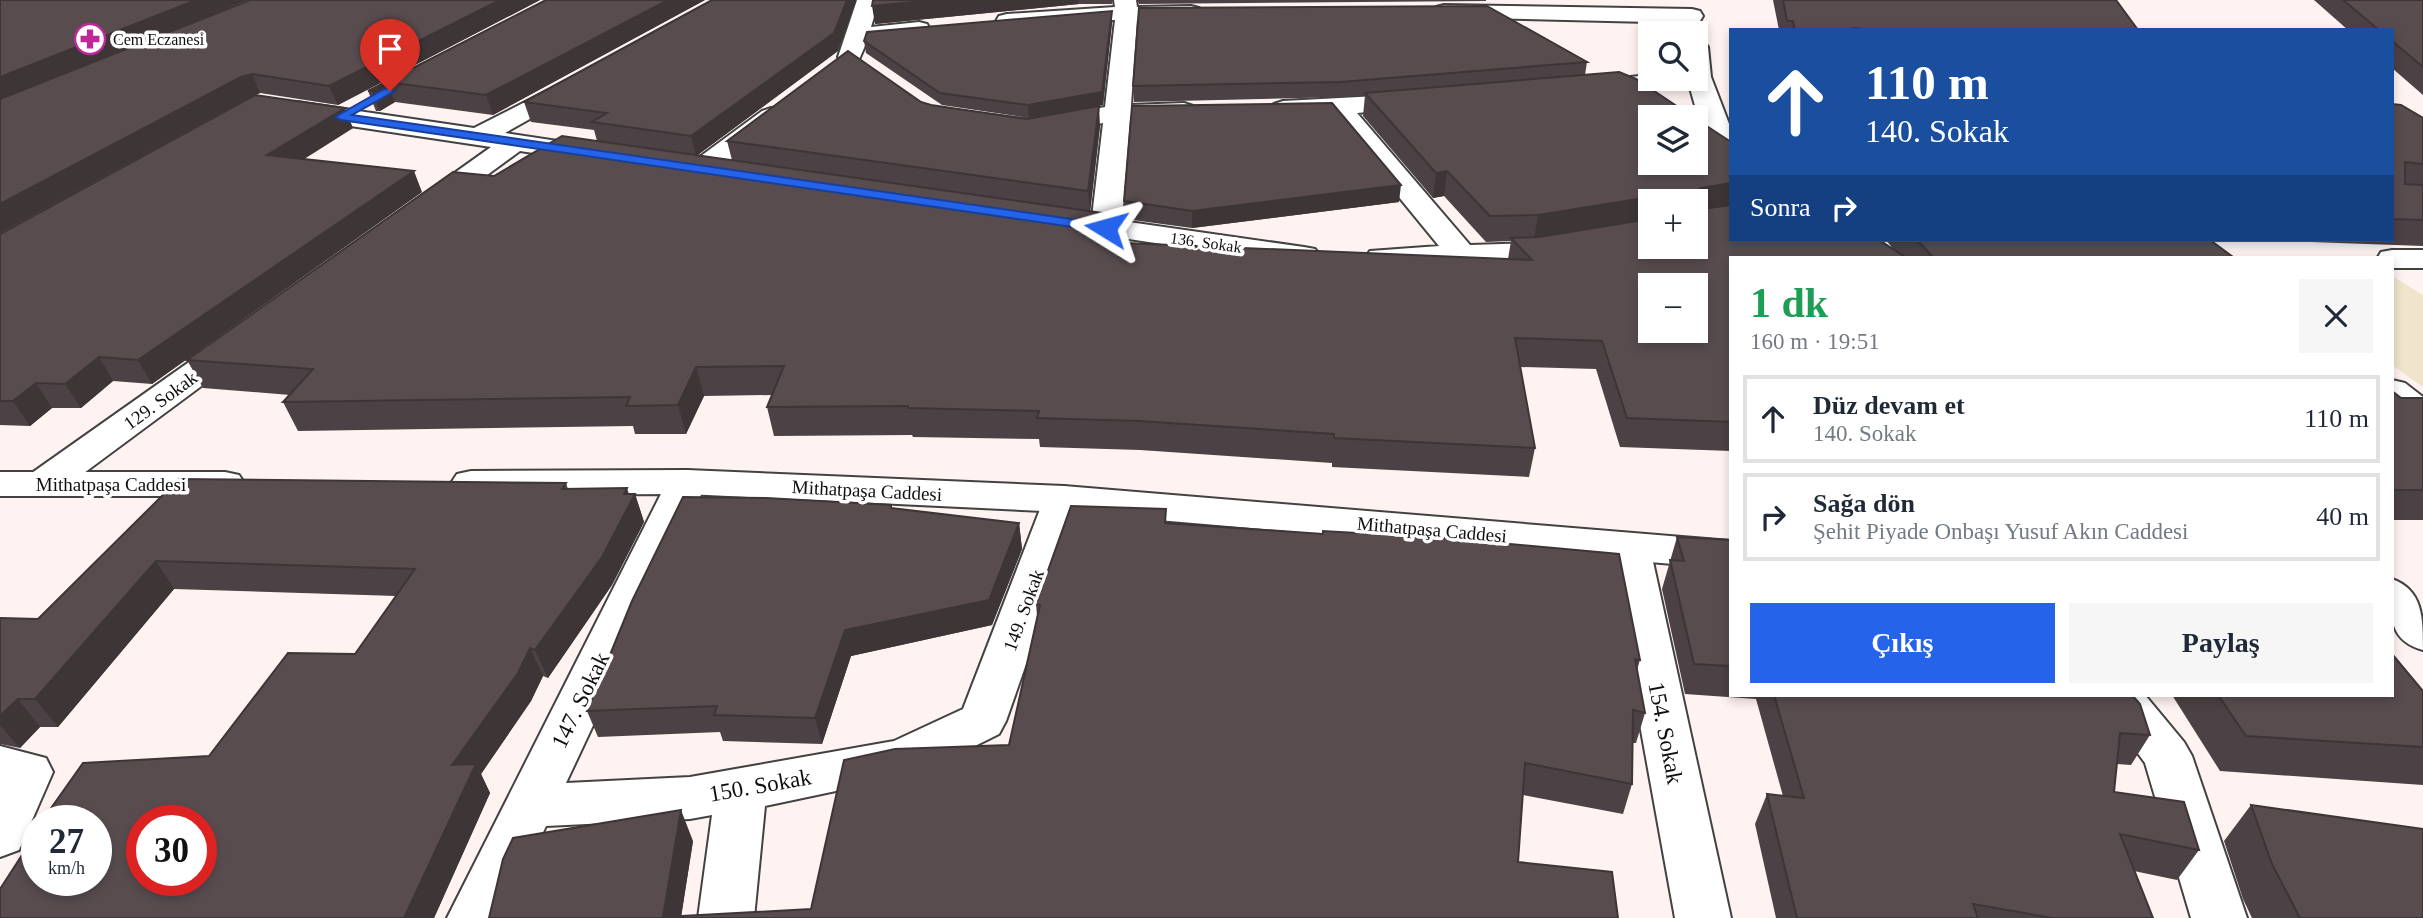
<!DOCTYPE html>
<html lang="tr">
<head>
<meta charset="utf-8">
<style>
	:root { --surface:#fff; --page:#f6f6f7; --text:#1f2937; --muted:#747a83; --line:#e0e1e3; --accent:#2563eb }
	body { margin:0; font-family:Georgia,serif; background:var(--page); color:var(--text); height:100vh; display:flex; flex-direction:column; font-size:26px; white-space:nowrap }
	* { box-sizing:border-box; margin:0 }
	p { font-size:23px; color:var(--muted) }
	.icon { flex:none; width:38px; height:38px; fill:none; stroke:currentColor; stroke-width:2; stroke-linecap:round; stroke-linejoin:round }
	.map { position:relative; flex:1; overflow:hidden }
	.side { position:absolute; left:1729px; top:256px; width:665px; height:441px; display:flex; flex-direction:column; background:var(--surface); border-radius:0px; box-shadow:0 4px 10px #0003 }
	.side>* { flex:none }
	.guide { position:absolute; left:1729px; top:28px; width:665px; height:214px; border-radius:0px; box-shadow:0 4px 10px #0003; background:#1a4fa0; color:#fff; overflow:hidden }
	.controls { position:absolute; left:1638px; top:21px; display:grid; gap:14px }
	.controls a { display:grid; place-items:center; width:70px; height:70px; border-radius:0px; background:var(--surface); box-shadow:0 4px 10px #0003; font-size:35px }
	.speed { position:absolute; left:21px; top:805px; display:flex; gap:14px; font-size:35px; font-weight:700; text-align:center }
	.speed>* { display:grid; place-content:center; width:91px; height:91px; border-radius:50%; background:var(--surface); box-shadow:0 4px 10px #0003; line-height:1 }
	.speed small { font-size:18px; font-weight:400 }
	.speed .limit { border:10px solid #d22; background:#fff; color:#111 }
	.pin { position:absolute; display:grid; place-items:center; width:60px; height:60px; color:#fff; margin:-72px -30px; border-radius:50% 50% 50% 0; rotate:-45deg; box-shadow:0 0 7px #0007 }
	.pin .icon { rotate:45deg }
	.me { position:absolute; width:77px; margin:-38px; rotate:278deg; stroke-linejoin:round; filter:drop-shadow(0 0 5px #0008) }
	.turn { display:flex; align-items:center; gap:24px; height:147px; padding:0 21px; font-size:32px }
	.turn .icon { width:91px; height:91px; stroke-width:2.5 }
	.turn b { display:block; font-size:49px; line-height:60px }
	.then { display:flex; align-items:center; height:66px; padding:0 21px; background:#0003; gap:14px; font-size:26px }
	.round { display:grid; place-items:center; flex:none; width:74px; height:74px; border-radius:0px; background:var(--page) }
	.overview { display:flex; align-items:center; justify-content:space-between; height:119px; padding:0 21px }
	h1 { font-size:42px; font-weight:700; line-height:52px; color:#1e9e55 }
	.primary-button { display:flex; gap:14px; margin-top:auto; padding:14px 21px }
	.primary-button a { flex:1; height:80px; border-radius:0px; background:var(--accent); color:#fff; font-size:28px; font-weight:700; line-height:80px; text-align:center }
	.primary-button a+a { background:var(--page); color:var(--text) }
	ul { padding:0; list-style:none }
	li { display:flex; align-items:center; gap:21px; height:88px; margin:0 14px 10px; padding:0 7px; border:4px solid var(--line); border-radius:0px }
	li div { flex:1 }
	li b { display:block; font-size:26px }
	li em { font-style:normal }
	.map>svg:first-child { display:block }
	.pitch { fill:#f1e4cd }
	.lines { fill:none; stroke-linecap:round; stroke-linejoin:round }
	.minor-casing { stroke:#424242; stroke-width:4 }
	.tertiary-casing { stroke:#424242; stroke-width:4 }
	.minor { fill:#fff; fill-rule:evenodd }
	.tertiary { fill:#fff; fill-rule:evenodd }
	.wall { fill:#4c4144; fill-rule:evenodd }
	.shaded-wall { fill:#3e3537 }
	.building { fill:#584c4f; stroke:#3e3537; stroke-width:2; fill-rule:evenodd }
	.route { fill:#2563eb; stroke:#184099; stroke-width:2 }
	.labels { text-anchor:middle; stroke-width:7; stroke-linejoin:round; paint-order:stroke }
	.far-poi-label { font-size:16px; fill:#0f0f0f; stroke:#fff; text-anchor:start }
	.far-street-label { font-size:16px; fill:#0f0f0f; stroke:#fff }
	.street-label { font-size:19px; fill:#0f0f0f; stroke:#fff }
	.near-street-label { font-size:23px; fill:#0f0f0f; stroke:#fff }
</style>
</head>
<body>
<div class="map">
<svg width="2423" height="918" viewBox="0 0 2423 918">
	<rect width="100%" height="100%" fill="#fff3f2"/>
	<!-- pitch -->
	<path class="pitch" d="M 2392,276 L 2423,295 L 2423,387 L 2392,365 Z"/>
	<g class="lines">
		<!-- minor casing -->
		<g class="minor-casing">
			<path id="minor" d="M 857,0 L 879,0 L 871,27 L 919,22 L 927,24 L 930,29 L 927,34 L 919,36 L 867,41 L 858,62 L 842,62 L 838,57 Z
				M 1114,0 L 1136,0 L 1137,7 L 1191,6 L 1199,8 L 1202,13 L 1199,18 L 1191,20 L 1137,20 L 1131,105 L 1184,103 L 1193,106 L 1197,111 L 1193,116 L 1130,120 L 1122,221 L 1304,247 L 1315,249 L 1320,256 L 1315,263 L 1304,265 L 1061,229 L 1057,223 L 1061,217 L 1072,214 L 1092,217 L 1103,123 L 1049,133 L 1040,131 L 1036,125 L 1040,119 L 1105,107 L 1115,20 L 1079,21 L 1007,28 L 999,26 L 996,21 L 999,16 L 1007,14 L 1115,7 Z
				M 1444,5 L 1692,9 L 1700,11 L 1703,16 L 1700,21 L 1692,23 L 1436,17 L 1433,12 L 1436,7 Z
				M 1696,40 L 1704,42 L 1708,47 L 1711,77 L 1731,129 L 1731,152 C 1702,145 1697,110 1689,85 L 1590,95 L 1581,93 L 1578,88 L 1581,83 L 1590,81 L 1650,75 L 1650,79 L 1696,79 Z
				M 574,77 L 583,79 L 586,84 L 583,89 L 505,133 L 604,148 L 608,154 L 604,160 L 594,162 L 520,151 L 438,211 L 428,214 L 418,211 L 413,205 L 418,199 L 491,147 L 297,118 L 288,115 L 284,110 L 288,105 L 297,102 L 474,128 Z
				M 1415,94 L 1424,97 L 1428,102 L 1424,107 L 1357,113 L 1470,245 L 1534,243 L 1650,223 L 1650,241 L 1534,261 L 1381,267 L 1370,265 L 1365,258 L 1370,251 L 1439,246 L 1331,114 L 1283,117 L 1274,114 L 1270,109 L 1274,104 L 1283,101 Z
				M 771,108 L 780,111 L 784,116 L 780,121 L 710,176 L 700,178 L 690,176 L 686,170 L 690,164 L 762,111 Z
				M 2392,250 L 2423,250 L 2423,268 L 2392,268 L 2392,257 L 2378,257 L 2381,252 Z
				M 238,333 L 250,336 L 255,343 L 250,350 L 57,493 L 43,496 L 29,493 L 23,484 L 29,475 L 226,336 Z
				M 2392,380 L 2405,383 L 2423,397 L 2423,425 L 2410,422 L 2392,408 Z
				M 687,470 L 701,473 L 707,482 L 566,783 L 690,777 L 894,741 L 963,709 L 1044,499 L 1050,490 L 1064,486 L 1078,490 L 1084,499 L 1006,721 L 999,734 L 921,773 L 765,806 L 754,918 L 698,918 L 712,815 L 690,819 L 546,826 L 503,918 L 447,918 L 667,482 L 673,473 Z
				M 1629,534 L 1644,538 L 1650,548 L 1731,918 L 1675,918 L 1608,548 L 1614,538 Z
				M 2095,695 L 2145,695 L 2184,742 L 2192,756 L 2247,918 L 2191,918 L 2145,763 Z
				M 0,746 L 46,758 L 53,772 L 19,850 L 0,857 Z"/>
		</g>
		<!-- tertiary casing -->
		<g class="tertiary-casing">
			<path id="tertiary" d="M 687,470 L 1064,486 L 1731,541 L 1731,569 L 1064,512 L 687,494 L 471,495 L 457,492 L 451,483 L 457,474 L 471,471 Z
				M 0,472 L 225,472 L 239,475 L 245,484 L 239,493 L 225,496 L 0,496 Z
				M 2392,579 C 2423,590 2423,618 2423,650 C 2385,639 2392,612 2392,579 Z"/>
		</g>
		<!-- minor -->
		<use href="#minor" class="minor"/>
		<!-- tertiary -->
		<use href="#tertiary" class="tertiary"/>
	</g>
	<!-- wall -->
	<path class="wall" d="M 0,0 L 189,24 L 250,0 L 540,0 L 338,105 L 260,93 L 256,95 L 353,128 L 304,159 L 422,192 L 152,384 L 113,381 L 81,408 L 52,408 L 30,426 L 0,425 L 0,234 L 255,95 L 250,97 L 0,233 Z
		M 546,0 L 705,0 L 493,115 L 395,102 L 380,111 L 376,111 L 368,91 Z
		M 712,0 L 856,0 L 838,51 L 698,155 L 732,160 L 727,141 L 921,102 L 931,105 L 1029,118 L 942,105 L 866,53 L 864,41 L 1112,11 L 1112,23 L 1103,105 L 1063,112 L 1100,126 L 1090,211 L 1125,243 L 1508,259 L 1511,241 L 1486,242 L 1444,196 L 1433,198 L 1363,116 L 1365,95 L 1339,97 L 1134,102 L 1133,86 L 1587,62 L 1585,75 L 1731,240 L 1894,250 L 1886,240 L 2210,240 L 2233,257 L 1731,257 L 1731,451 L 1620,447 L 1596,369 L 1520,367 L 1535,448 L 1529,477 L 1332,467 L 1332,463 L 1140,450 L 1040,447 L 1039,439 L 913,437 L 912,435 L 774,436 L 767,407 L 772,395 L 704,396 L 686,434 L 635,434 L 633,426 L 298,431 L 283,402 L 290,395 L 203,388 L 187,360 L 494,176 L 597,141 L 594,130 L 531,122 L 524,102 ZM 1650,201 L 1696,201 L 1650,247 Z
		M 873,0 L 1113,0 L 1112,4 L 1079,4 L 875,24 Z
		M 1137,0 L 1486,0 L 1486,1 L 1139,4 Z
		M 1773,0 L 2116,0 L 2138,30 L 1779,30 Z
		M 2314,0 L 2423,0 L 2423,95 L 2392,68 L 2392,30 L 2348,30 Z
		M 2392,104 L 2423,118 L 2423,246 L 2311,242 L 2308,240 L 2392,240 Z
		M 1124,201 L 1399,202 L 1192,228 L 1125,219 Z
		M 2392,391 L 2401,398 L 2423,398 L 2423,520 L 2392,520 Z
		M 179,479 L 566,483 L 568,489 L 635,494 L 644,522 L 612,585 L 548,678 L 543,676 L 531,701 L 481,774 L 490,793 L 434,918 L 0,918 L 31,841 L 29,839 L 209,756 L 355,654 L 396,596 L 174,589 L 58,727 L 40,727 L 20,748 L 0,744 L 0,618 L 38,619 Z
		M 892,508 L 1019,523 L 1022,549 L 992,625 L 851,656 L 822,744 L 723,741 L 720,732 L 598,737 L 587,711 Z
		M 1166,523 L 1640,660 L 1637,670 L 1645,713 L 1636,743 L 1633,743 L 1632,784 L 1623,814 L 1523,795 L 1518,862 L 1618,918 L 489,918 L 693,841 L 681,916 L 811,909 L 1009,745 L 1037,616 L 1036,604 Z
		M 1677,537 L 1731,540 L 1731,695 L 2132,695 L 2150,735 L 2131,765 L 2117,764 L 2114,792 L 2199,850 L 2177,880 L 2134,871 L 2153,918 L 1776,918 L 1755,824 L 1767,794 L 1783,796 L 1756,699 L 1685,694 L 1662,589 Z
		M 2423,691 L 2423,785 L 2220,771 L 2172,695 L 2392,695 Z
		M 2251,805 L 2423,918 L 2252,918 L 2243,899 L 2224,841 Z"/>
	<!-- shaded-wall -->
	<path class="shaded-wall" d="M 196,0 L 248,0 L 0,101 L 0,77 Z
		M 500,0 L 540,0 L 338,105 L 329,86 Z
		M 668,0 L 705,0 L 493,115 L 486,95 Z
		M 847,0 L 856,0 L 838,51 L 696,156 L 691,136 Z
		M 936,0 L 1078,0 L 1079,4 L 875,24 L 872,6 Z
		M 1112,11 L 1112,23 L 1103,105 L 1029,118 L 1028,105 Z
		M 252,74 L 260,93 L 250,97 L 0,233 L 0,204 L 241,77 Z
		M 387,82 L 395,102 L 380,111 L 372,91 Z
		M 1099,106 L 1100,126 L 1090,213 L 1088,191 Z
		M 345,108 L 353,128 L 277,176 L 267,155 Z
		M 414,171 L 422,192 L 152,384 L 138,360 Z
		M 1447,171 L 1444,196 L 1433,198 L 1436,173 Z
		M 1731,183 L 1731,207 L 1696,213 L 1700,188 Z
		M 1401,185 L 1399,202 L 1192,228 L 1192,211 Z
		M 1657,196 L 1656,201 L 1650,201 L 1650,221 L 1534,240 L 1538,215 Z
		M 99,357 L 113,381 L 81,408 L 65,384 Z
		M 696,367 L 704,396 L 686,434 L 678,405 Z
		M 36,383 L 52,408 L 30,426 L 13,401 Z
		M 627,488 L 631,501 L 635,494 L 644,522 L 612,585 L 548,678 L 535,650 Z
		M 1019,523 L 1022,549 L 992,625 L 851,656 L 822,744 L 815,718 L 845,630 Z
		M 156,561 L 174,589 L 58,727 L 35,699 Z
		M 530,648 L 543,676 L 531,701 L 481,774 L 490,793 L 434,918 L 404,918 L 452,765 Z
		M 18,699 L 40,727 L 20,748 L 0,725 L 0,716 Z
		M 681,810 L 693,841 L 681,918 L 663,917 Z"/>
	<!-- building -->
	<path class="building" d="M 0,0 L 196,0 L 0,77 Z
		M 250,0 L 500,0 L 329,86 L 252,74 L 241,77 L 0,204 L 0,99 Z
		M 546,0 L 668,0 L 486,95 L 387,82 L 372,91 L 368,91 Z
		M 712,0 L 847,0 L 834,33 L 691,136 L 592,122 L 607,113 L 524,102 Z
		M 873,0 L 936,0 L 872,6 Z
		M 1783,0 L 2116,0 L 2138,30 L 1874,30 L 1853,28 L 1853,30 L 1795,30 L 1793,21 L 1787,21 Z
		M 2343,0 L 2423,0 L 2423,67 L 2392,41 L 2392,30 L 2379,30 Z
		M 1487,6 L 1587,62 L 1340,82 L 1133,86 L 1139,8 Z
		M 1112,11 L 1102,92 L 1028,105 L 940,93 L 864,41 L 867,32 Z
		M 848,51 L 921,102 L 931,105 L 1027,119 L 1099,106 L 1088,191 L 727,141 Z
		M 1619,72 L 1636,79 L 1693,117 L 1650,117 L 1650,163 L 1696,163 L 1696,119 L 1731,142 L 1731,183 L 1700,188 L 1701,209 L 1731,205 L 1731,240 L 1879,240 L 1905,257 L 1731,257 L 1731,422 L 1627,418 L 1602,341 L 1515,338 L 1535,448 L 1334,438 L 1334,434 L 1139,421 L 1037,418 L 1039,411 L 908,408 L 908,406 L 767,407 L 784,366 L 696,367 L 678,405 L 626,406 L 630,397 L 283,402 L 313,369 L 187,360 L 453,172 L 494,176 L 562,136 L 1124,216 L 1125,243 L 1532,260 L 1511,238 L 1539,237 L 1650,219 L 1650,247 L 1696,247 L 1696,201 L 1657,201 L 1657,196 L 1538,215 L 1490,216 L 1447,171 L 1436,173 L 1365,93 ZM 1650,285 L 1696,285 L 1696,331 L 1650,331 Z
		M 255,95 L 345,108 L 267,155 L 414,171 L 138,360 L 99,357 L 65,384 L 36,383 L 13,401 L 0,401 L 0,234 Z
		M 1332,103 L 1401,185 L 1192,211 L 1124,201 L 1132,106 Z
		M 2392,104 L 2401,105 L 2423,118 L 2423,164 L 2405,162 L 2405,184 L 2423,185 L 2423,220 L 2392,219 Z
		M 1917,240 L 2210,240 L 2233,257 L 1933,257 Z
		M 2392,391 L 2401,398 L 2423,398 L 2423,490 L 2392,490 Z
		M 179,479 L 566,483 L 562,489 L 627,488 L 624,494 L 635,494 L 602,557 L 535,650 L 530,648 L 518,673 L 452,765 L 476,764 L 404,918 L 0,918 L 0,889 L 33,838 L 29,839 L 37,827 L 37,880 L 96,880 L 96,821 L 42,821 L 83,763 L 209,756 L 288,653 L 355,654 L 415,569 L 156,561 L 35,699 L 18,699 L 0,716 L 0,618 L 38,619 ZM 142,821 L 201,821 L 201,880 L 142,880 Z
		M 683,497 L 766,498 L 891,505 L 891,508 L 1019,523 L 989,600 L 845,630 L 815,718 L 714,715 L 717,706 L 587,711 L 632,601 Z
		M 1071,506 L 1166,509 L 1165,523 L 1323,534 L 1323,531 L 1445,538 L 1619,554 L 1640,660 L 1635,659 L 1645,713 L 1633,710 L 1632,784 L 1525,763 L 1518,862 L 1612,872 L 1618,918 L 489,918 L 503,859 L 513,838 L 681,810 L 663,917 L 811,909 L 844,760 L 895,749 L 1009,745 L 1040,605 L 1036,604 Z
		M 1677,537 L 1731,540 L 1731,666 L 1694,664 L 1670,560 L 1684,561 Z
		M 2392,654 L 2423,691 L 2423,747 L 2246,736 L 2218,695 L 2392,695 Z
		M 1774,695 L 2132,695 L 2140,704 L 2150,735 L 2120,733 L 2114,792 L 2184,802 L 2199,850 L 2120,834 L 2153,918 L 2052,918 L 1973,904 L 1978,918 L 1797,918 L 1767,794 L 1804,798 Z
		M 2251,805 L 2423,829 L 2423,918 L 2300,918 L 2272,864 Z"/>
	<!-- route -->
	<path class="route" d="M 386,88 L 395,91 L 352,115 L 1106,224 L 1112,228 L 1106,232 L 341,120 L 335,117 Z"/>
	<!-- icons -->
	<defs>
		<g id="pharmacy-ring" transform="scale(1.575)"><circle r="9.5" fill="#fff" stroke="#c02798" stroke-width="1.5"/><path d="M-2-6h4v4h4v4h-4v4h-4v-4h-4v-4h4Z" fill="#c02798"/></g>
	</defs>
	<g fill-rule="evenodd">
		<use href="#pharmacy-ring" x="90" y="39"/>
	</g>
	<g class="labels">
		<!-- far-poi labels -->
		<g class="far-poi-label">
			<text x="113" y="45">Cem Eczanesi</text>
		</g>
		<!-- far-street labels -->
		<g class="far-street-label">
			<text transform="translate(1206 242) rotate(8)" y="6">136. Sokak</text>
		</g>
		<!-- street labels -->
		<g class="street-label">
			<text transform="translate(160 400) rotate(-36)" y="7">129. Sokak</text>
			<text x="111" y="491">Mithatpaşa Caddesi</text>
			<text transform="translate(867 490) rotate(3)" y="7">Mithatpaşa Caddesi</text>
			<text transform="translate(1432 529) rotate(5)" y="7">Mithatpaşa Caddesi</text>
			<text transform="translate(1023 610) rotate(-70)" y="7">149. Sokak</text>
		</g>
		<!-- near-street labels -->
		<g class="near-street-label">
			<text transform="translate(580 700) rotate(-64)" y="8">147. Sokak</text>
			<text transform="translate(1666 733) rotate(79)" y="8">154. Sokak</text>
			<text transform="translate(760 785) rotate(-10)" y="8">150. Sokak</text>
		</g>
	</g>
</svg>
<div class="controls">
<a><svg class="icon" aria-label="search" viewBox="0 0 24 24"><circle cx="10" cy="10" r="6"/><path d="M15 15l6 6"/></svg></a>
<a><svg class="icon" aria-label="layers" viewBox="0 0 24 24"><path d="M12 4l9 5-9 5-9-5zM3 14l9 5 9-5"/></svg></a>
<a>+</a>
<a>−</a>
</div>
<div class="speed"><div>27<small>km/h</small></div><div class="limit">30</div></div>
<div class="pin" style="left:390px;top:91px;background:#d93025"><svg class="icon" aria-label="arrive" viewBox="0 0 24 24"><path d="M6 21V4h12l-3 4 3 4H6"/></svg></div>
<svg class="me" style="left:1106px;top:228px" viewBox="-20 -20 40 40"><path d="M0-17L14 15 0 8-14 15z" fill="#2563eb" stroke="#fff" stroke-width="4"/></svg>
<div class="guide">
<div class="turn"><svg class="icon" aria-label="ahead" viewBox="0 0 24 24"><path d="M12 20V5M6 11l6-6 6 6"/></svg><div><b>110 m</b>140. Sokak</div></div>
<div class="then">Sonra<svg class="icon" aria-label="right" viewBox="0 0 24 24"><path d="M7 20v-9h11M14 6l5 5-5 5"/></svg></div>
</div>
<section class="side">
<div class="overview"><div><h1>1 dk</h1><p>160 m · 19:51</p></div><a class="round"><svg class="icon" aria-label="close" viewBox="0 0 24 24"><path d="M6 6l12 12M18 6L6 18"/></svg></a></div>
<ul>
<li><svg class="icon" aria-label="ahead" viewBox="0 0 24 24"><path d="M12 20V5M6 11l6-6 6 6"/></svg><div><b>Düz devam et</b><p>140. Sokak</p></div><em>110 m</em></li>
<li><svg class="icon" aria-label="right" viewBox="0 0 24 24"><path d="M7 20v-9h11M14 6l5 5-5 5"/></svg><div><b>Sağa dön</b><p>Şehit Piyade Onbaşı Yusuf Akın Caddesi</p></div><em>40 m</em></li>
</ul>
<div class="primary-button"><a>Çıkış</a><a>Paylaş</a></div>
</section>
</div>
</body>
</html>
